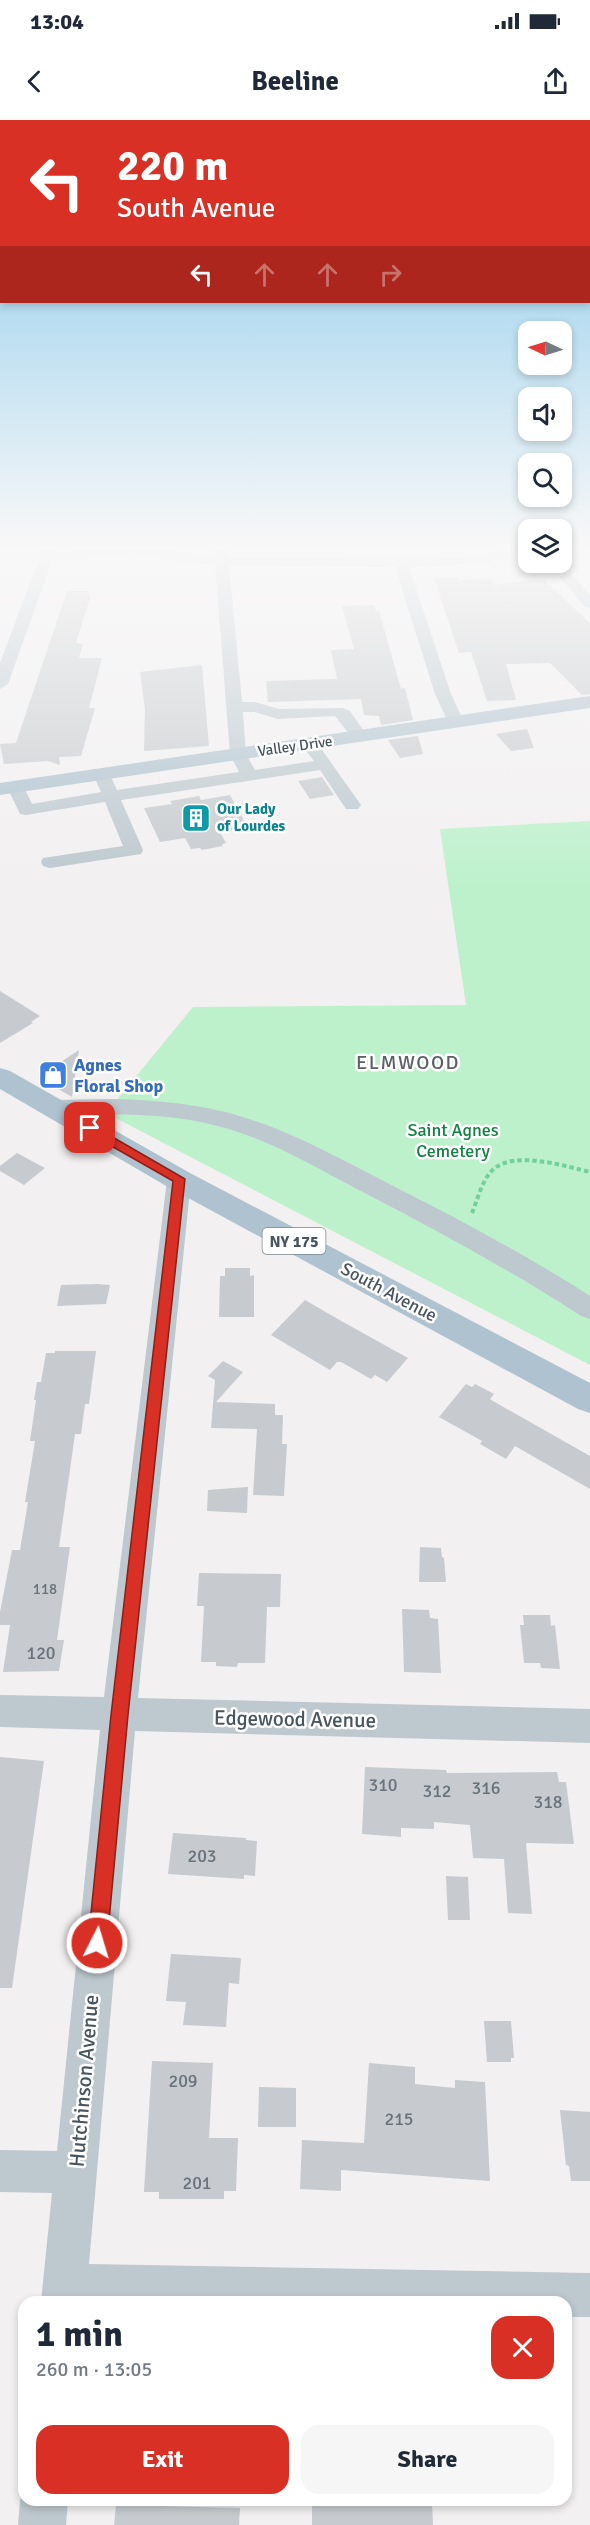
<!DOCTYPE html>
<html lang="en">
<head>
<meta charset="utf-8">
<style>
	:root { --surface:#fff; --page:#f6f6f7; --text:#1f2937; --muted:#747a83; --accent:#d93025 }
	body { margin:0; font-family:Signika,sans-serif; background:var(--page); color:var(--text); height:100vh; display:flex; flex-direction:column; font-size:22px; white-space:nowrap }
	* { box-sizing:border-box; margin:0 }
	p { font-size:20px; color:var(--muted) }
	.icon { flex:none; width:33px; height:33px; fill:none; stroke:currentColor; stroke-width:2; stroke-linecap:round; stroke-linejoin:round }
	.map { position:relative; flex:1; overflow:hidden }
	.side { position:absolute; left:18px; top:2176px; width:554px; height:210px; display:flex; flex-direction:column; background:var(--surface); border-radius:18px; box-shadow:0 3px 9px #0003 }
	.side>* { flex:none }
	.guide { position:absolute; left:0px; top:0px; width:591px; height:183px; box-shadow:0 3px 9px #0003; background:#d93025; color:#fff; overflow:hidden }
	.needle { width:39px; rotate:274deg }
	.controls { position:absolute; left:518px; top:201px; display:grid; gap:12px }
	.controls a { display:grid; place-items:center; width:54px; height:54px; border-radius:12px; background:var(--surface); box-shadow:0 3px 9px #0003; font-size:30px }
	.pin { position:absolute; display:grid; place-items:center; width:51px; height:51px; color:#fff; margin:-26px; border-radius:12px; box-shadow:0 3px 9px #0006 }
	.me { position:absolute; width:66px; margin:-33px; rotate:5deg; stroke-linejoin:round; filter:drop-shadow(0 0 4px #0008) }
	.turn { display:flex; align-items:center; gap:21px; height:126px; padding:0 18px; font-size:27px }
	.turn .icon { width:78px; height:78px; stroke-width:2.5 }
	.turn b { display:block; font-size:42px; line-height:51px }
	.lanes { display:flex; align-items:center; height:57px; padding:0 18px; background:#0003; justify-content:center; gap:30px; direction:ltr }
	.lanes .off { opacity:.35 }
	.round { display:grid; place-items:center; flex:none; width:63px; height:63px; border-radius:18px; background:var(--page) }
	.summary { display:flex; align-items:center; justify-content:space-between; height:102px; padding:0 18px }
	h1 { font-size:36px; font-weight:700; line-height:45px }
	.cta { display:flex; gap:12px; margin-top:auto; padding:12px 18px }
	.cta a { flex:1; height:69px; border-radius:18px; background:var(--accent); color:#fff; font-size:24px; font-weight:700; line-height:69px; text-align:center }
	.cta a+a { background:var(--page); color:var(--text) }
	.status { display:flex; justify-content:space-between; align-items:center; height:42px; padding:0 30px; background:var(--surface); direction:ltr }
	.status svg { height:16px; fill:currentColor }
	header { display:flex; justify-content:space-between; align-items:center; height:78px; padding:0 18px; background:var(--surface); font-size:27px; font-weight:700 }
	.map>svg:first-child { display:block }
	.green { fill:#bdf1cc }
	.water { fill:#89e3ef }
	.building { fill:#c7cbcf }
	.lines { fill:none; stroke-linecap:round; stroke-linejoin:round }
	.path { stroke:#74d09a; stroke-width:4; stroke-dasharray:4.5 3; stroke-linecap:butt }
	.minor { fill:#bdc9cf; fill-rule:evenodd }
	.major { fill:#afc2cf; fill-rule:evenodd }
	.route { fill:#d93025; stroke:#8d1f18; stroke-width:1.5 }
	.labels { text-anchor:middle; stroke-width:5; stroke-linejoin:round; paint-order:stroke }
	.far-street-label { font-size:15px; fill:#47555e; stroke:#fff }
	.far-culture-label { font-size:15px; font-weight:bold; fill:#0d838f; stroke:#fff; text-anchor:start }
	.number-label { font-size:15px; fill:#67727a }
	.shield { fill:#fff; stroke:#7e888e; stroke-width:1.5 }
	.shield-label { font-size:16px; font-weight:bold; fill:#47555e }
	.shop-label { font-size:18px; font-weight:bold; fill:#366cbe; stroke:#fff; text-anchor:start }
	.park-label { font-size:18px; fill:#148341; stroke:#fff }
	.street-label { font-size:18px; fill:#47555e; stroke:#fff }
	.near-number-label { font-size:18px; fill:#67727a }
	.neighbourhood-label { font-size:20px; letter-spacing:1.5px; fill:#5c6165; stroke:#fff }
	.near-street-label { font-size:21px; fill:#47555e; stroke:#fff }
</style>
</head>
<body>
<div class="status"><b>13:04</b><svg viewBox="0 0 49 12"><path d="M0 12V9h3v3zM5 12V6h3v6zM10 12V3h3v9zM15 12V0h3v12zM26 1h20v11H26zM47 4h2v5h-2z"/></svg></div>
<header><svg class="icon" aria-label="back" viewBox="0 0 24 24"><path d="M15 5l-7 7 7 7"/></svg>Beeline<svg class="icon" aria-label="share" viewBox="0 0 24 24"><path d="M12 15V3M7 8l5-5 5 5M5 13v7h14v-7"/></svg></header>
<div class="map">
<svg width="590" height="2405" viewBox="0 0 590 2405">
	<rect width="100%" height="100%" fill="#f2f0f0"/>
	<!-- green -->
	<path class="green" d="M 590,701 L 590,1245 L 106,993 L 193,887 L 466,885 L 440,709 Z"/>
	<!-- water -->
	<path class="water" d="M 169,428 L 493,428 L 439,435 L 205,431 Z"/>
	<!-- building -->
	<path class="building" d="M 458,457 L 459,460 L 491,459 L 494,465 L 543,459 L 590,503 L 590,574 L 582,575 L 550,543 L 506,544 L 516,580 L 487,581 L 471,532 L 459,533 L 434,458 Z
		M 67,471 L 89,471 L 88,475 L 91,475 L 76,523 L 83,524 L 79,538 L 102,538 L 89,588 L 95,588 L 81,636 L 59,637 L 60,645 L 48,641 L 4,644 L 0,624 L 16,623 Z
		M 374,485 L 376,491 L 379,491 L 401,569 L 405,568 L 413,600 L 381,605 L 379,596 L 364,595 L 361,579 L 268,582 L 266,561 L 337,559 L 331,530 L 354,529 L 342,486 Z
		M 202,545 L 209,626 L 144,631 L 145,589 L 140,552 Z
		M 527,609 L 534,628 L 511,631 L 496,614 Z
		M 418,616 L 423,634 L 400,638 L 388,620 Z
		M 322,657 L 334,675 L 310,679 L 298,661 Z
		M 230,675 L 248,708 L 220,712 L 226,723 L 222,724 L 223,726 L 202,730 L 200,728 L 191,729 L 185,718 L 160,722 L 144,688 L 172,684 L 170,681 L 199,676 L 201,680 Z
		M 0,871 L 40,896 L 31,902 L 33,903 L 0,923 Z
		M 79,930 L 72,977 L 38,957 Z
		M 17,1033 L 45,1048 L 24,1065 L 0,1051 L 0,1046 Z
		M 225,1148 L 250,1148 L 250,1156 L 254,1155 L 254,1197 L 219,1197 L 220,1156 L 225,1156 Z
		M 97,1164 L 110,1165 L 106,1184 L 57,1186 L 61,1165 Z
		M 305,1180 L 343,1202 L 408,1238 L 387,1262 L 375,1255 L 371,1259 L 341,1242 L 337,1242 L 330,1250 L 271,1215 Z
		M 55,1231 L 96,1231 L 89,1284 L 85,1284 L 81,1314 L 75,1314 L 59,1427 L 70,1427 L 57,1520 L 64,1520 L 59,1551 L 3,1552 L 10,1505 L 0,1505 L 0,1492 L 12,1430 L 20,1430 L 28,1382 L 25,1382 L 35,1321 L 30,1321 L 36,1280 L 34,1280 L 37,1262 L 41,1262 L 46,1233 L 55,1233 Z
		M 223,1241 L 243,1252 L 216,1282 L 275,1284 L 275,1295 L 283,1295 L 282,1324 L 287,1324 L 284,1376 L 253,1375 L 257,1309 L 211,1308 L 215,1260 L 208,1256 Z
		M 466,1264 L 472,1267 L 475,1264 L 494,1274 L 490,1279 L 493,1281 L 590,1336 L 590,1369 L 515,1326 L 506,1339 L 480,1324 L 482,1321 L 439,1297 Z
		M 248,1367 L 247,1393 L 207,1391 L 208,1370 Z
		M 420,1427 L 441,1428 L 442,1437 L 444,1438 L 446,1462 L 419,1462 Z
		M 199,1453 L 281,1454 L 280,1487 L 267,1487 L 265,1543 L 238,1543 L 237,1547 L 216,1546 L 216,1542 L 201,1542 L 204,1486 L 197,1486 Z
		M 402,1489 L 429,1490 L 430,1498 L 438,1499 L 441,1553 L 404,1552 Z
		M 523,1495 L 550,1495 L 551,1506 L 555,1505 L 560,1549 L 541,1548 L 540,1543 L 524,1543 L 520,1505 L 524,1505 Z
		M 0,1637 L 44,1641 L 12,1868 L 0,1868 Z
		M 365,1647 L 446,1650 L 447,1653 L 557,1652 L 559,1662 L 566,1662 L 574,1724 L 526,1723 L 532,1794 L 508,1793 L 504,1739 L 473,1738 L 470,1705 L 434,1702 L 434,1709 L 401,1708 L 401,1717 L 362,1714 Z
		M 173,1713 L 246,1718 L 246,1720 L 257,1721 L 255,1756 L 244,1755 L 244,1759 L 168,1754 Z
		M 446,1756 L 468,1757 L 470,1800 L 448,1800 Z
		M 171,1834 L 241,1838 L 239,1864 L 229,1863 L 226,1907 L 183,1905 L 186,1882 L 166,1881 Z
		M 484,1901 L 511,1901 L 514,1938 L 511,1938 L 511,1942 L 487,1942 Z
		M 152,1941 L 213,1943 L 209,2018 L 238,2018 L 236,2071 L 224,2071 L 224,2079 L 159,2079 L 159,2072 L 144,2072 Z
		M 369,1943 L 415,1947 L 415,1964 L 455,1968 L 455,1960 L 485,1962 L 490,2061 L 341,2050 L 341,2071 L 300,2069 L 302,2020 L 364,2023 Z
		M 259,1967 L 296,1968 L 296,2007 L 258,2007 Z
		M 560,1990 L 590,1992 L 590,2061 L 571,2061 L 569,2046 L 566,2045 Z
		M 312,2380 L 432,2380 L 433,2405 L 312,2405 Z
		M 116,2385 L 240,2388 L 239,2405 L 114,2405 Z"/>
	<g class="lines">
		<!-- path -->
		<path class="path" d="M 472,1093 C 478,1079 482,1058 495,1048 C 517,1031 565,1046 590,1052"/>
		<!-- minor -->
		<path class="minor" d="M 43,428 L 57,428 L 55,433 L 105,428 L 148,428 L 214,436 L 213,428 L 227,428 L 228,437 L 420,439 L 476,436 L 513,428 L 528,428 L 528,432 L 476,444 L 409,447 L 451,574 L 464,602 L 456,607 L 448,602 L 435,574 L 395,447 L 229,445 L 242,582 L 255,582 L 279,589 L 343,588 L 350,591 L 367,616 L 365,619 L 353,619 L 335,596 L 278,599 L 254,592 L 243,592 L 246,634 L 255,650 L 314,641 L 301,624 L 303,620 L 315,620 L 361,685 L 358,689 L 346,689 L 320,650 L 121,680 L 143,730 L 141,734 L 50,748 L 43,746 L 41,742 L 43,738 L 123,726 L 105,682 L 26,695 L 20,694 L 7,667 L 10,663 L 22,663 L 32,684 L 101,672 L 96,661 L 99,657 L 111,657 L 117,670 L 239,652 L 230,634 L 215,444 L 176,441 L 135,433 L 52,441 L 8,564 L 0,569 L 0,543 Z
			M 547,442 L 561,442 L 590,475 L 590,488 L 585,487 Z
			M 117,979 C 152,980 187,983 221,991 C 284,1006 340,1039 397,1068 C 457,1098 516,1130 573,1165 L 590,1176 L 590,1199 L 581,1196 C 509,1149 434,1109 359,1070 C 313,1046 267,1018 217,1006 C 164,992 109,994 54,996 L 46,993 L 42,988 L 46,983 L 54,980 Z
			M 179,1052 L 188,1054 L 191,1060 L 138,1578 L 590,1589 L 590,1623 L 135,1611 L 89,2144 L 590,2153 L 590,2197 L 566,2197 L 566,2182 L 41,2182 L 52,2073 L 0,2072 L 0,2030 L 57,2031 L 100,1610 L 0,1607 L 0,1575 L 104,1577 L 167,1060 L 170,1054 Z
			M 24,2370 L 24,2380 L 68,2380 L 66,2405 L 18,2405 L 20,2380 Z"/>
		<!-- major -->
		<path class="major" d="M 590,576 L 590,588 L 0,675 L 0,663 Z
			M 0,948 L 10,951 L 190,1053 L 590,1263 L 590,1293 L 578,1289 L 168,1067 L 0,969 Z"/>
	</g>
	<!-- sky -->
	<linearGradient id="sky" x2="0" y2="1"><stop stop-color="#82c7eb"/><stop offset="0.56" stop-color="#f9f8f8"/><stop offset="1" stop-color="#f9f8f8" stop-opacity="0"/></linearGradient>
	<rect width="590" height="765" fill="url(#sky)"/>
	<!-- route -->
	<path class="route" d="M 90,1004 L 185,1059 L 128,1595 L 107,1823 L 104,1830 L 97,1833 L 91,1830 L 88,1823 L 111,1595 L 173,1061 L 85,1011 L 85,1006 Z"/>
	<!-- icons -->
	<defs>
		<g id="building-square" transform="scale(1.5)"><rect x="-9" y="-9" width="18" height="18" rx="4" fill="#0f9aa8" stroke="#fff"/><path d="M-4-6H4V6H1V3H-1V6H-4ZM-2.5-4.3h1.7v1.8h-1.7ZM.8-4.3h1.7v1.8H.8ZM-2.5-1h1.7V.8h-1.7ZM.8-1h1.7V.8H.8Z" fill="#fff"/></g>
		<g id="shop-square" transform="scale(1.5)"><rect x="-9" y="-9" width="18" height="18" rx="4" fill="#3f7fe0" stroke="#fff"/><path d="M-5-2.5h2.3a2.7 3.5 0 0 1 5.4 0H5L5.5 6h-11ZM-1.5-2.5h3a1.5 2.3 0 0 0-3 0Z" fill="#fff"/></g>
	</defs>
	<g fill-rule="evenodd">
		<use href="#building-square" x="196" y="698"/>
		<use href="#shop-square" x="53" y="955"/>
	</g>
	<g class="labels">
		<!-- far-street labels -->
		<g class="far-street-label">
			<text transform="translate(295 626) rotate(-8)" y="5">Valley Drive</text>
		</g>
		<!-- far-culture labels -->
		<g class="far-culture-label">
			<text x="217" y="694">Our Lady<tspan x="217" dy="17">of Lourdes</tspan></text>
		</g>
		<!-- number labels -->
		<g class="number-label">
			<text x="45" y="1474">118</text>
		</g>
		<!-- shield labels -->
		<rect class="shield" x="262.5" y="1108" width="63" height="26" rx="4.5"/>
		<g class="shield-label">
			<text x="294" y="1127">NY 175</text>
		</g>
		<!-- shop labels -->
		<g class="shop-label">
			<text x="74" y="951">Agnes<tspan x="74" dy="21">Floral Shop</tspan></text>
		</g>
		<!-- park labels -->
		<g class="park-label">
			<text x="453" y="1016">Saint Agnes<tspan x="453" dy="21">Cemetery</tspan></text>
		</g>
		<!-- street labels -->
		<g class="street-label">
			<text transform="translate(389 1172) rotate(28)" y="6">South Avenue</text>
		</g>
		<!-- near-number labels -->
		<g class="near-number-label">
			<text x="41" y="1539">120</text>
			<text x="383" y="1671">310</text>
			<text x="486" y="1674">316</text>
			<text x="437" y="1677">312</text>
			<text x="548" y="1688">318</text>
			<text x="202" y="1742">203</text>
			<text x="183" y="1967">209</text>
			<text x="399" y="2005">215</text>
			<text x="197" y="2069">201</text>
		</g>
		<!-- neighbourhood labels -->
		<g class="neighbourhood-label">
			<text x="408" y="949">ELMWOOD</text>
		</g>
		<!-- near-street labels -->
		<g class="near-street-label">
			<text transform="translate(295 1599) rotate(1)" y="7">Edgewood Avenue</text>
			<text transform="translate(84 1961) rotate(-85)" y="7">Hutchinson Avenue</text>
		</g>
	</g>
</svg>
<div class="controls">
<a><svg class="needle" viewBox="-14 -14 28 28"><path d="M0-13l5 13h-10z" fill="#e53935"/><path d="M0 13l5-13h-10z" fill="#747a83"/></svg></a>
<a><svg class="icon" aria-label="sound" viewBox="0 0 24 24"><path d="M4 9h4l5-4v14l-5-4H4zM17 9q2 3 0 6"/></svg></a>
<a><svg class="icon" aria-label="search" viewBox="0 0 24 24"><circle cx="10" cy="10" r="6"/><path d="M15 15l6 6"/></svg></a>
<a><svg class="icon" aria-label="layers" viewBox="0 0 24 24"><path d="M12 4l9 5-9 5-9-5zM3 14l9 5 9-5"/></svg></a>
</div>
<div class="pin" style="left:90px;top:1008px;background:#d93025"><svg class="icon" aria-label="arrive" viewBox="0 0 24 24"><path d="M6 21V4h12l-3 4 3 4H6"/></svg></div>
<svg class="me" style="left:97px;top:1823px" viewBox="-20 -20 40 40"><circle r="17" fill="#d93025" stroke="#fff" stroke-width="3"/><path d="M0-11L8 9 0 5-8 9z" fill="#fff"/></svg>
<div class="guide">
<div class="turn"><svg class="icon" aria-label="left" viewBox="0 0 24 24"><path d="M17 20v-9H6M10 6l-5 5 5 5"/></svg><div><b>220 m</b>South Avenue</div></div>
<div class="lanes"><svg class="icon" aria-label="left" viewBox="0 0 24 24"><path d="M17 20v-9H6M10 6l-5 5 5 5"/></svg><svg class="icon off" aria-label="ahead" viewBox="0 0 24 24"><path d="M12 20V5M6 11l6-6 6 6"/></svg><svg class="icon off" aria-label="ahead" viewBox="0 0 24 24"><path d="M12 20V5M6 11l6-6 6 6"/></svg><svg class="icon off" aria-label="right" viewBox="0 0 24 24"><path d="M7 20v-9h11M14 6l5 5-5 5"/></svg></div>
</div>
<section class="side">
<div class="summary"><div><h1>1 min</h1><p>260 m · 13:05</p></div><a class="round" style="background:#d93025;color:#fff"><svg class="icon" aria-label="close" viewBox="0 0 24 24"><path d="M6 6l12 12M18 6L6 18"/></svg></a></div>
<div class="cta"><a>Exit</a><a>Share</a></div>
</section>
</div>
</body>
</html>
